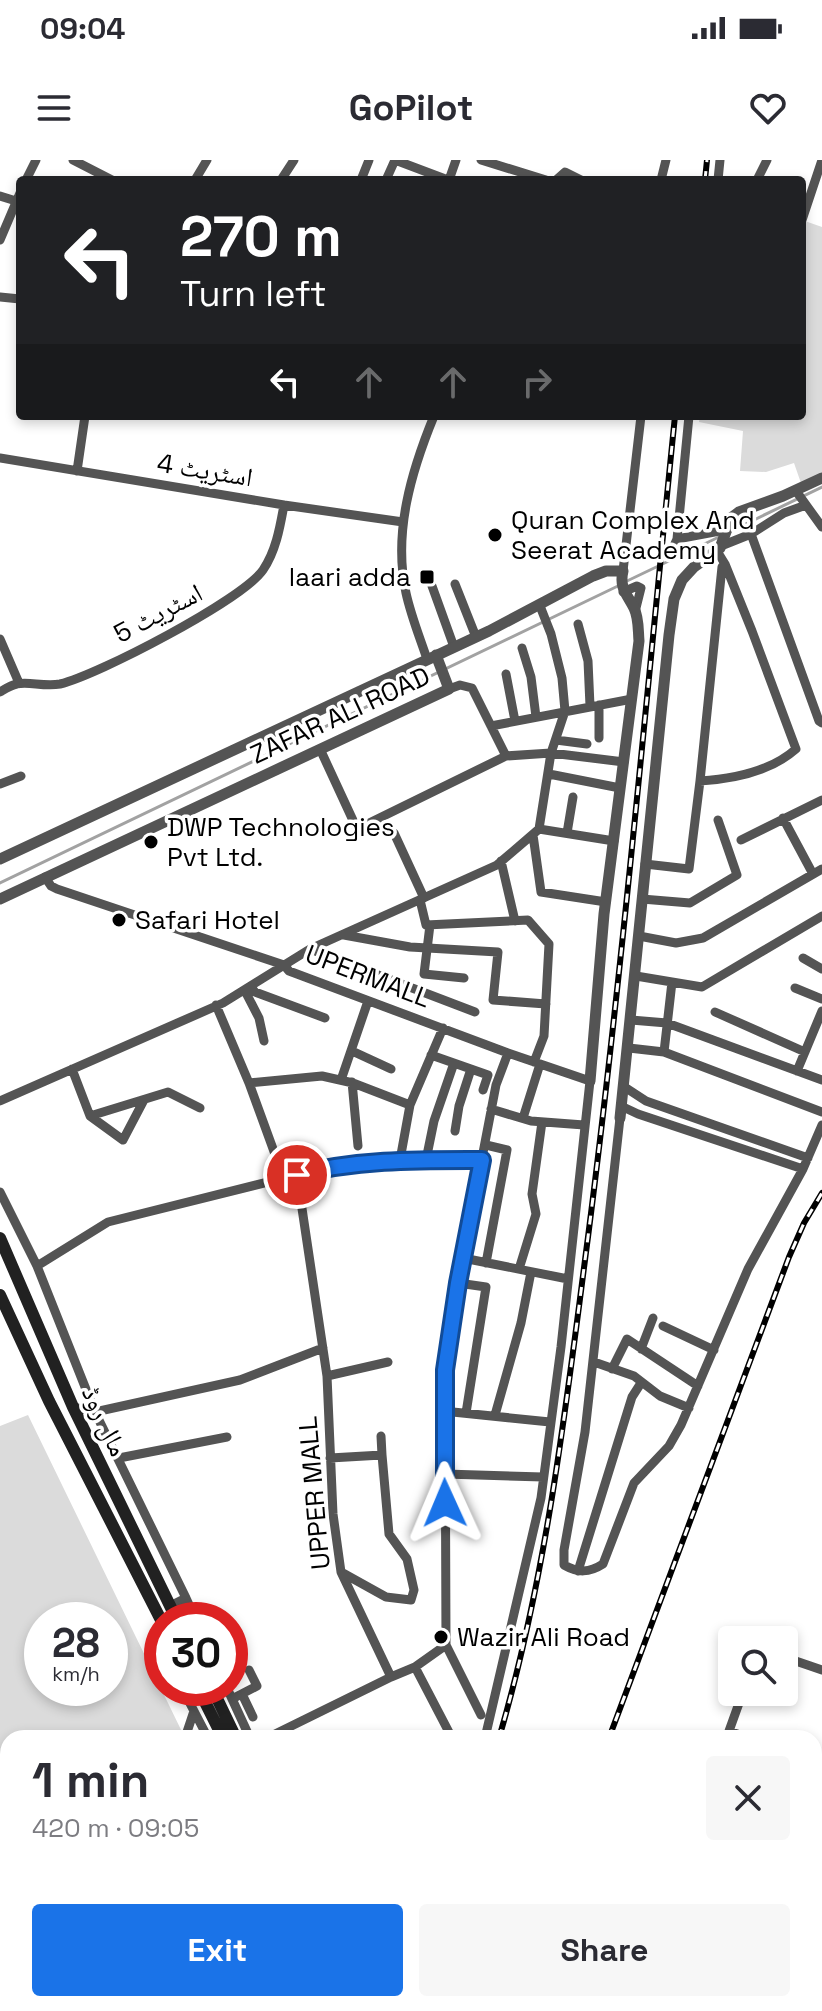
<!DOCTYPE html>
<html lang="en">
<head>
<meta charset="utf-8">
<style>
	:root { --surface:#fff; --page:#f7f7f7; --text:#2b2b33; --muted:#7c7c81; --accent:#1a73e8 }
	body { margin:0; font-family:"Space Grotesk","Noto Naskh Arabic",sans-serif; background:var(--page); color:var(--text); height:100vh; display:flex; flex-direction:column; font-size:30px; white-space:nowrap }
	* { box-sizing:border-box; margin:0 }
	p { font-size:26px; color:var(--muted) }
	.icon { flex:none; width:44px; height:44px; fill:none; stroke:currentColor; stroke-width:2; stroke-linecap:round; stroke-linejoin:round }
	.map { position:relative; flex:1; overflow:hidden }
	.sheet { position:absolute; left:0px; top:1570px; width:822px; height:282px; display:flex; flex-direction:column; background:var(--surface); border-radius:24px 24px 0 0; box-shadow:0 4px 12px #0003 }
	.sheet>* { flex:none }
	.banner { position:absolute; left:16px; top:16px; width:790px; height:244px; border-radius:8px; box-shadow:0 4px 12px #0003; background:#202124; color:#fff; overflow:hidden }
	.buttons { position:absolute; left:718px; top:1466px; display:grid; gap:16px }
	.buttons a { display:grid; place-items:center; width:80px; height:80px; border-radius:8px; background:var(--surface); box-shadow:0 4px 12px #0003; font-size:40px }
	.speed { position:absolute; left:24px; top:1442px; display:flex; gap:16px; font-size:40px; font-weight:700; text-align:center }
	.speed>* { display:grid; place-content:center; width:104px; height:104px; border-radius:50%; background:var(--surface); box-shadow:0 4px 12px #0003; line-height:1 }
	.speed small { font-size:20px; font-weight:400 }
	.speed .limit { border:12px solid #d22; background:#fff; color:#111 }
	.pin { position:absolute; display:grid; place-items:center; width:68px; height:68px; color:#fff; margin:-34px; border:4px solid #fff; border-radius:50%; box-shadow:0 2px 8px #0007 }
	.me { position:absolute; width:88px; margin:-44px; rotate:359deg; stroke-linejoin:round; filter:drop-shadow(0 0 6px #0008) }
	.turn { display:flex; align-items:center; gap:28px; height:168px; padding:0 32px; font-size:36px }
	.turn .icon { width:104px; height:104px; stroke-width:2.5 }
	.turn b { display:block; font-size:56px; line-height:68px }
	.lanes { display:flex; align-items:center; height:76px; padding:0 32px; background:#0003; justify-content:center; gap:40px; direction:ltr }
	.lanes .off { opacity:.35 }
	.round { display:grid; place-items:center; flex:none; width:84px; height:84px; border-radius:8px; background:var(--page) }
	.headline { display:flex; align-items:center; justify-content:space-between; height:136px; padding:0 32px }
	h1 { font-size:48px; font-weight:800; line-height:60px }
	.cta { display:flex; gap:16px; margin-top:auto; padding:16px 32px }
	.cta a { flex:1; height:92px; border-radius:8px; background:var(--accent); color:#fff; font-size:32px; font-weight:800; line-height:92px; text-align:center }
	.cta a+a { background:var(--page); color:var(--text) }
	.status { display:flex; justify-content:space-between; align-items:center; height:56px; padding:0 40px; background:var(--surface); direction:ltr }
	.status svg { height:22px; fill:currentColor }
	header { display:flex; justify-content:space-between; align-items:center; height:104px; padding:0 32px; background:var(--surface); font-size:36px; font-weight:800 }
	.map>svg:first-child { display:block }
	.green { fill:#dbdbdb; fill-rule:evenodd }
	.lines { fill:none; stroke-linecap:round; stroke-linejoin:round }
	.stream { stroke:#a2a2a2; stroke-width:3 }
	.minor { stroke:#545454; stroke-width:9 }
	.tertiary { stroke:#545454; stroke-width:11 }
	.secondary { stroke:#212121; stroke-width:12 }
	.rail-casing { stroke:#000; stroke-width:6 }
	.rail { stroke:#fff; stroke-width:3; stroke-dasharray:9; stroke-linecap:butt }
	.route-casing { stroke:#114b97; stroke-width:20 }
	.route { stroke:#1a73e8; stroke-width:14 }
	.poi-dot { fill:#000; stroke:#fff; stroke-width:3 }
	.labels { text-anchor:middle; stroke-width:7; stroke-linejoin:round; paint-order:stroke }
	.street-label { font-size:26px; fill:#000; stroke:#fff }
	.poi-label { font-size:26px; fill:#000; stroke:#fff; text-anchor:start }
</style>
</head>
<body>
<div class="status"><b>09:04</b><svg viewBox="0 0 49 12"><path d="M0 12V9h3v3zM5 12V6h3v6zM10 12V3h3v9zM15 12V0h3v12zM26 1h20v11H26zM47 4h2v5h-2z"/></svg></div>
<header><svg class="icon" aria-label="menu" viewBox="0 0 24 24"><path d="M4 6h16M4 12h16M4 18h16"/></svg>GoPilot<svg class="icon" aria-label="heart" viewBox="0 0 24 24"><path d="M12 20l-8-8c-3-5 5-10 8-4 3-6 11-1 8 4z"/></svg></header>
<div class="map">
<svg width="822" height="1851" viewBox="0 0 822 1851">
	<rect width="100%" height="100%" fill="#fff"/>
	<!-- green -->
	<path class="green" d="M 802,60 L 822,67 L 822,317 L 802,326 L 794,303 L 766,312 L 740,311 L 743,271 L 699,262 L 700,256 L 802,256 Z
		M 28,1255 L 185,1578 L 8,1578 L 8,1692 L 0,1697 L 0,1266 ZM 42,1460 L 110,1460 L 110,1528 L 42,1528 Z"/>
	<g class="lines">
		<!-- stream -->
		<path class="stream" d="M 731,371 L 822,327
			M 627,421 L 721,376
			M 0,723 L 620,425"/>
		<!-- minor -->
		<path class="minor" d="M 73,0 L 112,20
			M 395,0 L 448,20
			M 481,0 L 546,20
			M 26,20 L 36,0
			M 195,20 L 207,0
			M 281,20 L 294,0
			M 361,20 L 369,0
			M 386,20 L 395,0
			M 449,20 L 456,0
			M 556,20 L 565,12 L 581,20
			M 661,20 L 666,0
			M 718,20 L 720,0
			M 757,20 L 767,0
			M 0,36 L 16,41
			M 802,60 L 822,0
			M 0,80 L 20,33
			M 0,137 L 20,139
			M 0,298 L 284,345 L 403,362
			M 77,311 L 85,256
			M 796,331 L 822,367
			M 751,374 L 819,561 L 822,563
			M 677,379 L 725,370
			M 721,386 L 751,374 L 784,353 L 806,345
			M 672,390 L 677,379 L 689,256
			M 717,391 L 725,404 L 752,471 L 796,589 C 770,612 733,619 700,621 L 722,407 L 725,404
			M 623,411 L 641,256
			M 455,424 L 476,477
			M 432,426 L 454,487
			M 623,432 L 637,426 L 641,428 L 635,452
			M 578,464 L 588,501 L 590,546
			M 0,479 L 19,523
			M 522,488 L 531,517 L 536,557
			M 427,499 C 420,478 411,456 406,433 C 393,373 411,312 434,256
			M 506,514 L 515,561
			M 449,529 L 460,525 L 472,528 L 506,596 L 551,593 L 624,602
			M 0,532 C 5,529 11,525 17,524 C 28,521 44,527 60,524 C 98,515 242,440 263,410 C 276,391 280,367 284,345
			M 599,545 L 599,578
			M 491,566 L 632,539
			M 556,580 L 587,584
			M 320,589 L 357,669 L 506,596
			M 549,614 L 620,628
			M 0,624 L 21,616
			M 783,658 L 813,714
			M 539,669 L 614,681
			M 394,673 L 424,738
			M 567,673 L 573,637
			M 533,675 L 541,732 L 606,742
			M 741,680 L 822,640
			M 501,701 L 515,761
			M 645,704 L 689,709 L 700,621
			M 45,717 L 51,726 L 57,729 L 284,805 L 289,811 L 508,893 L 590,921 L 561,1187 L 541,1338 L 485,1578
			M 642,739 L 690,743 L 737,715 L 718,660
			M 420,740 L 426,765 L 528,760 L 549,784 L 544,876 L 534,902
			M 430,765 L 424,814 L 464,818
			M 344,775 L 410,787 L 498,792 L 493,840 L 546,844
			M 639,776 L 676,783 L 703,778 L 822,709
			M 310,789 L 475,852
			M 803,798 L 822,809
			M 636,816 L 702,827 L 822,756
			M 251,827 L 255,832 L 325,858
			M 795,828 L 822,839
			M 245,831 L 259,858 L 264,881
			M 216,845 L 249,923 L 284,1019
			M 715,852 L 805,892
			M 631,860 L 667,863 L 822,920
			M 629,888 L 664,892 L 822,952
			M 352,891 L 391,909
			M 664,892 L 672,822
			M 431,895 L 488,915 L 483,930
			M 72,909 L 90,956 L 123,980 L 144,940
			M 797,911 L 822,851
			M 341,920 L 368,841
			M 352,922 L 358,986
			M 249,923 L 322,916 L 353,923 L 410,945
			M 623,926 L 646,941 L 808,998
			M 0,941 L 223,843 L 310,789 L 497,705 L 539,669 L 551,593 L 565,551 L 562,518 L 551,474 L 540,446
			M 621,946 L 638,954 L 803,1009
			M 491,949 L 531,961 L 584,965
			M 90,956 L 168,932 L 200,948
			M 523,958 L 540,904
			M 620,958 L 585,1272 L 564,1390 L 564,1405 C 578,1413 589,1413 603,1404 L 634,1323 L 669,1286 L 681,1265 L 748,1109 L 803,1009 L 822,965
			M 455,971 L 459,946 L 471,909
			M 400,1000 L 410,945 L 443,868
			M 426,1000 L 434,961 L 454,903
			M 297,1015 L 327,1216 L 333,1354 L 341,1412 L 391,1517 L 415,1507 L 446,1485 L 445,1210 L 458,1123 L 496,925 L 508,893
			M 0,1032 L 37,1106 L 95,1252 L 186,1438
			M 463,1098 L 568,1119
			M 486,1103 L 507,990 L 486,985
			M 37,1106 L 108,1062 L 316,1010 L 400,1000 L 482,1000
			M 519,1109 L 536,1054 L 532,1034 L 542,962
			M 458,1123 L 486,1127 L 466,1253
			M 663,1166 L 714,1190
			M 641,1189 L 653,1158
			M 594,1202 L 634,1216 L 660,1236 L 689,1248
			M 612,1209 L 627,1179 L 698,1226
			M 327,1216 L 388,1202
			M 73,1247 L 95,1252 L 240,1220 L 323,1188
			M 443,1251 L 550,1262
			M 495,1255 L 521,1163 L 531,1112
			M 381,1276 L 382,1295
			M 119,1298 L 227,1277
			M 330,1298 L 382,1295 L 389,1374 L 407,1399 L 414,1430 L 411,1440 L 386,1437 L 341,1412
			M 445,1314 L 543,1317
			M 578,1411 L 632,1237 L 641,1223
			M 170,1446 L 186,1438 L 196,1460
			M 446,1485 L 481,1555
			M 784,1497 L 822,1510
			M 415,1507 L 452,1578
			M 182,1528 L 208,1578
			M 227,1528 L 250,1578
			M 743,1532 L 729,1571 L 748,1578
			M 242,1534 L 253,1557
			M 232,1539 L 257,1526 L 249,1510
			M 185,1578 L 194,1551
			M 267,1578 L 391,1517
			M 814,1603 L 822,1606
			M 814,1774 L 822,1777
			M 256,1844 L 263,1851
			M 638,1844 L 655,1851
			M 181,1850 L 181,1851
			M 14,1851 L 22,1844
			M 292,1851 L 297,1844
			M 517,1851 L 522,1844
			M 622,1851 L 625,1844"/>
		<!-- tertiary -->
		<path class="tertiary" d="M 0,699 L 489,471 L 593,416 L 606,411 L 623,411 C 619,428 627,434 634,448 C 639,458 638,470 639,481 L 604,754 L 590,921
			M 0,739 L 449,529 L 436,495
			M 620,958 L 669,475 L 674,439 L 682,420 L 694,407 L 720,388 L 731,358 L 739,352 L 783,336 L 822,318"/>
		<!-- secondary -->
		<path class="secondary" d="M 0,1078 L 73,1247 L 177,1460
			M 0,1135 L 49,1241 L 162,1462
			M 198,1528 L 223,1578
			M 212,1528 L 236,1578
			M 348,1844 L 352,1851
			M 363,1844 L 366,1851"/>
		<!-- rail casing -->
		<g class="rail-casing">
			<path id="rail" d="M 705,20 L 707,0
				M 499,1578 C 547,1415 566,1245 588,1077 C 623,804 647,530 675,256
				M 609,1578 L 789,1097 L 804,1063 L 822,1033
				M 410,1851 L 414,1844
				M 424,1851 L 428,1844"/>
		</g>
		<!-- rail -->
		<use href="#rail" class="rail"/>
	</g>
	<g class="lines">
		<!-- route casing -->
		<g class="route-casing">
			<path id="route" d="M 297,1015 C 357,999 421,1000 482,1000 L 458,1123 L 445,1210 L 445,1343"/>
		</g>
		<!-- route -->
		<use href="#route" class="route"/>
	</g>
	<!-- markers -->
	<g class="poi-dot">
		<circle cx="495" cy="375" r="8"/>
		<rect x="419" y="409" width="16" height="16" rx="4"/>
		<circle cx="151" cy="682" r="8"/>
		<circle cx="119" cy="760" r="8"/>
		<circle cx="441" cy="1477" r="8"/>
	</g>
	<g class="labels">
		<!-- street labels -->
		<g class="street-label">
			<text transform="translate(205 310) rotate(9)" y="9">اسٹریٹ 4</text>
			<text transform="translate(158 453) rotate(-28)" y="9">اسٹریٹ 5</text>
			<text transform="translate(340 555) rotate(-25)" y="9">ZAFAR ALI ROAD</text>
			<text transform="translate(368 816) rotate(21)" y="9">UPERMALL</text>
			<text transform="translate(105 1261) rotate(65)" y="9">مال روڈ</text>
			<text transform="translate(314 1333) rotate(-95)" y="9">UPPER MALL</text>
		</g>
		<!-- poi labels -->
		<g class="poi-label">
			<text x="511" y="369">Quran Complex And<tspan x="511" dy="30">Seerat Academy</tspan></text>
			<text x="411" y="426" text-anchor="end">laari adda</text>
			<text x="167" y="676">DWP Technologies<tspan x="167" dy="30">Pvt Ltd.</tspan></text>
			<text x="135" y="769">Safari Hotel</text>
			<text x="457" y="1486">Wazir Ali Road</text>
		</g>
	</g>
</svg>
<div class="buttons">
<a><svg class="icon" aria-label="search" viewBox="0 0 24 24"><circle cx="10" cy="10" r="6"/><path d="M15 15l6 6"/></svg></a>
</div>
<div class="speed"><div>28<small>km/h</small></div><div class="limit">30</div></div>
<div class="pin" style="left:297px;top:1015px;background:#d93025"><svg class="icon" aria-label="arrive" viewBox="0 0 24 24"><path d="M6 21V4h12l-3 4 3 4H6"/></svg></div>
<svg class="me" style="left:445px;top:1343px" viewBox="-20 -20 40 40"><path d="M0-17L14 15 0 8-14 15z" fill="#1a73e8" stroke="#fff" stroke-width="4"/></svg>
<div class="banner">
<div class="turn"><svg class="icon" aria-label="left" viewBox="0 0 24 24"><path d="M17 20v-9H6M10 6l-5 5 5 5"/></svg><div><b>270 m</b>Turn left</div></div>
<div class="lanes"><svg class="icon" aria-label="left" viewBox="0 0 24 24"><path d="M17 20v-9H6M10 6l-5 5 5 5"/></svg><svg class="icon off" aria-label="ahead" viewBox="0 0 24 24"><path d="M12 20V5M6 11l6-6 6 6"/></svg><svg class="icon off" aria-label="ahead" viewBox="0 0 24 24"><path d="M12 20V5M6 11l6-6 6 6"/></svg><svg class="icon off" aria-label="right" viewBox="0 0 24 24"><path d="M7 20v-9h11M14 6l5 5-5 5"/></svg></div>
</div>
<section class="sheet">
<div class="headline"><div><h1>1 min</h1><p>420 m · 09:05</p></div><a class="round"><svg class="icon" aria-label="close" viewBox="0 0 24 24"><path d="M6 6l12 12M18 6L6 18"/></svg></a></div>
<div class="cta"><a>Exit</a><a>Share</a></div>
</section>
</div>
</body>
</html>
